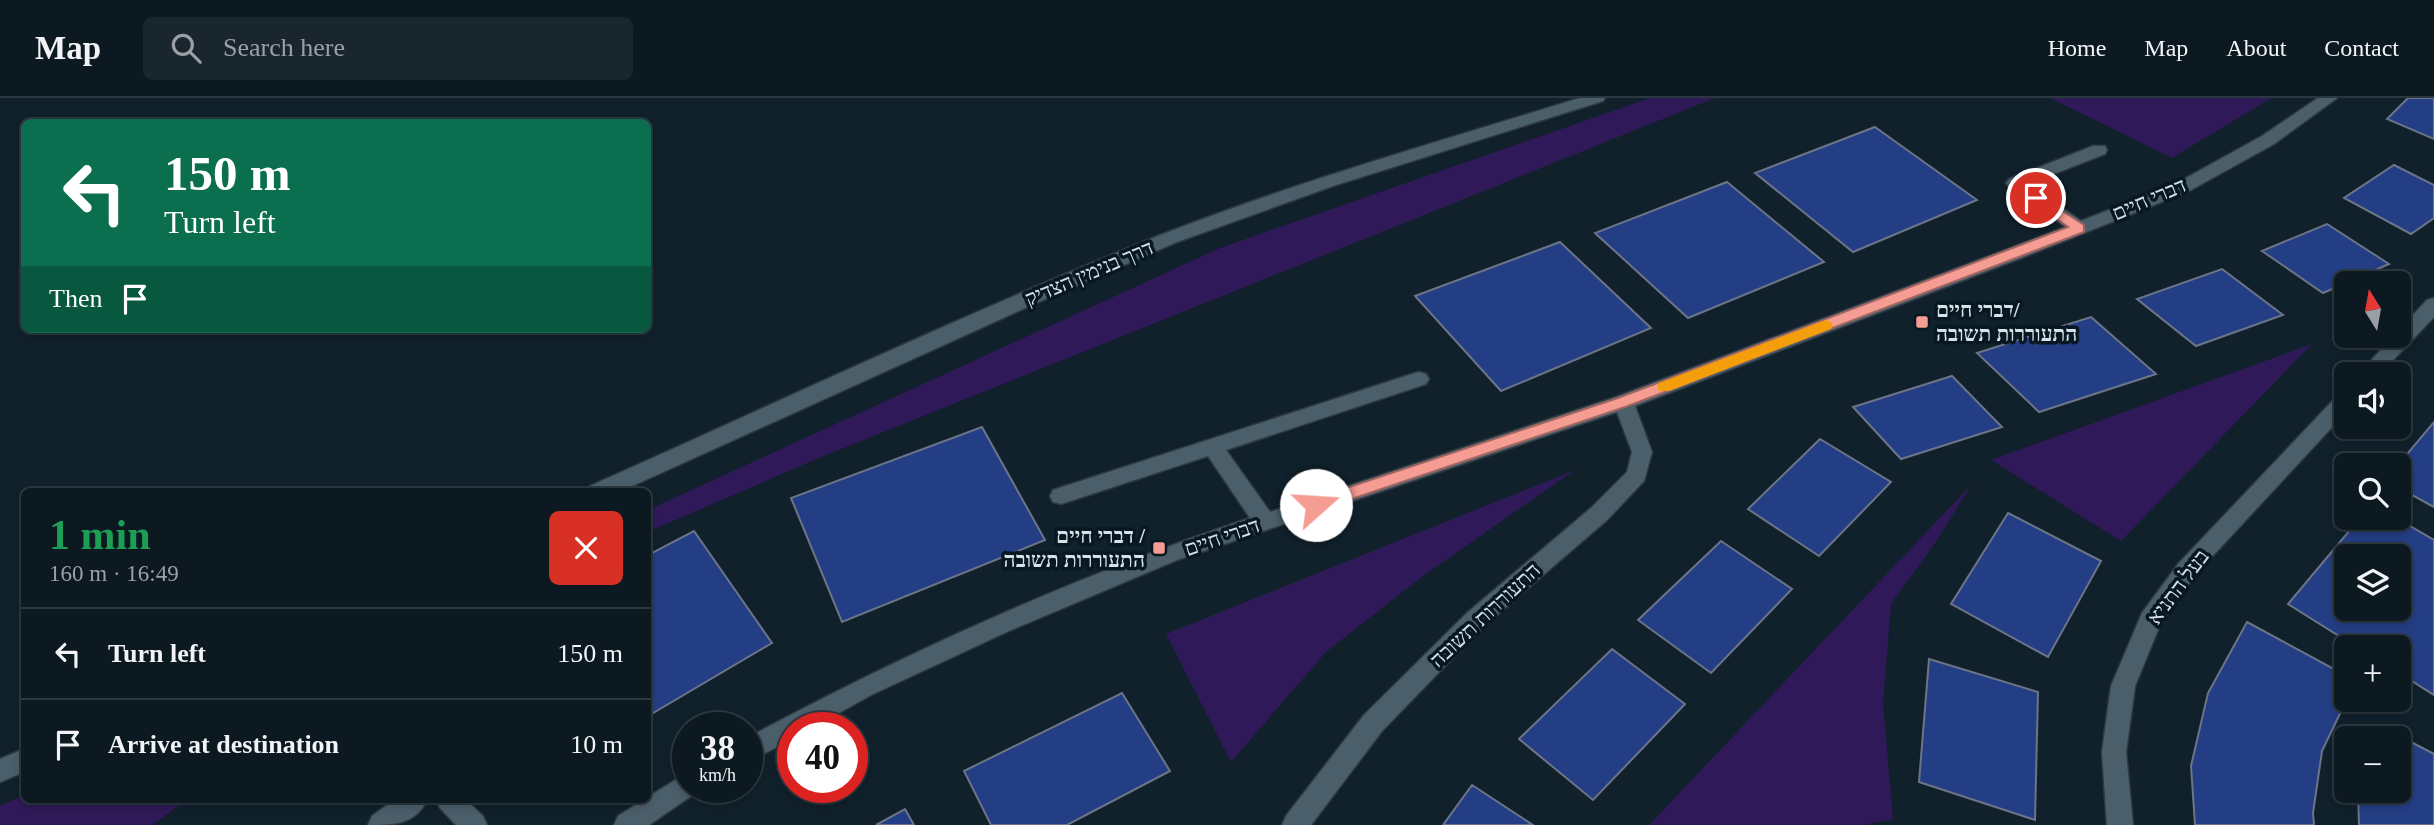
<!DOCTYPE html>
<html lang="en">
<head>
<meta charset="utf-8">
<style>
	:root { --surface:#0c1921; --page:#1a262e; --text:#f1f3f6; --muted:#9aa0a5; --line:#2c383f }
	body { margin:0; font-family:"Times New Roman","Noto Sans Hebrew",serif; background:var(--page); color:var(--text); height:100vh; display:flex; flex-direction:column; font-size:26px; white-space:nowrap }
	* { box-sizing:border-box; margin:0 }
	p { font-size:23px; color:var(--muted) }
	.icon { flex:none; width:38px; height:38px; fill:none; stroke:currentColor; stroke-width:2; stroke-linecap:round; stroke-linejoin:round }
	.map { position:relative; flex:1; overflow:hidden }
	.panel { position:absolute; left:21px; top:390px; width:630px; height:315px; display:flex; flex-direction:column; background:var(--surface); border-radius:10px; box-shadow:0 4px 10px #0003,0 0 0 2px var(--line) }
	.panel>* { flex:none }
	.hud { position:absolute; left:21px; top:21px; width:630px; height:214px; border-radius:10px; box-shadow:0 4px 10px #0003,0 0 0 2px var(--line); background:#0b6e4f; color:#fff; overflow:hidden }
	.needle { width:46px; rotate:349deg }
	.buttons { position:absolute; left:2334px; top:173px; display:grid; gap:14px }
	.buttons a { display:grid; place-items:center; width:77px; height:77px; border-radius:10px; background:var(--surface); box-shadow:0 4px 10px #0003,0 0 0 2px var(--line); font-size:35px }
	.speed { position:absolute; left:672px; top:614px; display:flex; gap:14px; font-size:35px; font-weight:700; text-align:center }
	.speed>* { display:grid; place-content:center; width:91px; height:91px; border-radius:50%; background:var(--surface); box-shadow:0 4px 10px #0003,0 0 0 2px var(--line); line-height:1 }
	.speed small { font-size:18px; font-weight:400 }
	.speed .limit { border:10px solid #d22; background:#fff; color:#111 }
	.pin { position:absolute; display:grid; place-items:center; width:60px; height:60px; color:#fff; margin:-30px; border:4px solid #fff; border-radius:50%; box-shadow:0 2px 7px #0007 }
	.me { position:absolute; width:77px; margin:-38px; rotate:71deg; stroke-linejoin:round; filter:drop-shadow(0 0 5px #0008) }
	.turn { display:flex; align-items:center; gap:24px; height:147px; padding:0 28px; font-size:32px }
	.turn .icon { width:91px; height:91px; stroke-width:2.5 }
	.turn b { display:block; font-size:49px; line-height:60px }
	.then { display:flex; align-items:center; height:66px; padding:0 28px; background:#0003; gap:14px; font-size:26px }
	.round { display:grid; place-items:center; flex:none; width:74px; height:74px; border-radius:10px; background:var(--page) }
	.headline { display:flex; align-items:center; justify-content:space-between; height:119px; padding:0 28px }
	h1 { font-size:42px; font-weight:700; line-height:52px; color:#1e9e55 }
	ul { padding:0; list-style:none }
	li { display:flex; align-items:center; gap:21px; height:91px; padding:0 28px; border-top:2px solid var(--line) }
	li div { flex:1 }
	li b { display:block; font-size:26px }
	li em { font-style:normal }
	header { display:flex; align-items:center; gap:42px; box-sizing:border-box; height:98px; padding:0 35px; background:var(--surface); border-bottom:2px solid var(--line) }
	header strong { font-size:33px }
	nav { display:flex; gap:38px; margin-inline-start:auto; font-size:24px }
	.search { width:490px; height:63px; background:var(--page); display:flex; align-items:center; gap:18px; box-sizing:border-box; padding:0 24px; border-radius:10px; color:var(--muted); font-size:26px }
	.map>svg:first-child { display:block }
	.green { fill:#301958 }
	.building { fill:#243e85; stroke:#6c7487; stroke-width:2; fill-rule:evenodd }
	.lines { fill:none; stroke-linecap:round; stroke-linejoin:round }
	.minor-casing { stroke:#2f3a43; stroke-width:3 }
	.minor { fill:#4b5f6b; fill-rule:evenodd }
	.route { fill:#f59c93; stroke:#9f6560; stroke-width:2 }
	.slow { fill:#f59e0b }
	.poi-dot { fill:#f59c93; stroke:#071822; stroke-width:2.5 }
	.labels { text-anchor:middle; stroke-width:7; stroke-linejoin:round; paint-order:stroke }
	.street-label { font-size:21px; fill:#d6e1e8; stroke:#071822 }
	.poi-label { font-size:21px; font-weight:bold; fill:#d6e1e8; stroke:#071822; text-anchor:start }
</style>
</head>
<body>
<header>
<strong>Map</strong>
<div class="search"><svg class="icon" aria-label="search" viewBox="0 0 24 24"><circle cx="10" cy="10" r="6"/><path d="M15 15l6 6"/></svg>Search here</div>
<nav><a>Home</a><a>Map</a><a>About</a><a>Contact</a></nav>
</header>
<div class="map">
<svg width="2434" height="727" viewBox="0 0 2434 727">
	<rect width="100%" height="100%" fill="#10212c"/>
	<!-- green -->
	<path class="green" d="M 1650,0 L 1715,0 L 814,362 L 648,434 L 648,412 L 1220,150 Z
		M 2050,0 L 2271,0 L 2172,60 Z
		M 2312,246 L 2121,443 L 1991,362 Z
		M 1575,372 L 1423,478 L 1326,554 L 1231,664 L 1166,536 Z
		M 1972,386 L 1935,445 L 1891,506 L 1883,605 L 1893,721 L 1864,727 L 1649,727 Z
		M 24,697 L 24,702 L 186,702 L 153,727 L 0,727 L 0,708 Z"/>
	<!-- building -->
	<path class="building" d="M 2408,0 L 2434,0 L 2434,41 L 2387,21 Z
		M 1875,29 L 1977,102 L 1853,154 L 1755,75 Z
		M 2394,67 L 2434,87 L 2434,120 L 2411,136 L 2344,100 Z
		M 1727,84 L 1824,164 L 1688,220 L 1595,135 Z
		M 2327,126 L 2389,166 L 2323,195 L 2262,153 Z
		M 1560,144 L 1651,230 L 1501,293 L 1415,198 Z
		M 2222,171 L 2283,217 L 2196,248 L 2137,201 Z
		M 2091,219 L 2156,276 L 2039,314 L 1977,255 Z
		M 1952,278 L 2002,329 L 1901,361 L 1853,309 Z
		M 2434,324 L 2434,409 L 2399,390 L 2397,368 Z
		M 982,329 L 1045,442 L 842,524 L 791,400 Z
		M 1820,341 L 1891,384 L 1819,458 L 1748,411 Z
		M 2008,415 L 2101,463 L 2048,559 L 1951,506 Z
		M 2360,420 L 2396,420 L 2434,442 L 2434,597 L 2399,575 L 2399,550 L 2358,550 L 2288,506 ZM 2347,458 L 2399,458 L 2399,511 L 2347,511 Z
		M 694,433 L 772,545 L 648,618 L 648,457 Z
		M 1721,443 L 1792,491 L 1711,575 L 1638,522 Z
		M 2247,524 L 2347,578 L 2347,601 L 2322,653 L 2313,715 L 2314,727 L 2195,727 L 2191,668 L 2208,595 Z
		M 1612,551 L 1685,606 L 1593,702 L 1519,641 Z
		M 1929,561 L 2038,594 L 2035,722 L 1919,684 Z
		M 1122,595 L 1170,673 L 1067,727 L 991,727 L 964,673 Z
		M 2390,633 L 2434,656 L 2434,727 L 2359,727 L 2358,693 L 2399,693 L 2399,640 L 2386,640 Z
		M 1472,687 L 1533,727 L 1443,727 Z
		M 905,711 L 914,727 L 876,727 Z"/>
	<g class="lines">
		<!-- minor casing -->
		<g class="minor-casing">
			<path id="minor" d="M 1580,0 L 1605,0 L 1603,3 L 1333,88 L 1177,144 L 1043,202 L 619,394 L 587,394 L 590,388 C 781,303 970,213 1163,136 C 1299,83 1441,43 1580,0 Z
				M 2318,0 L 2337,0 L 2274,46 L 2189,93 L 2024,159 L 1635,308 L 1652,354 L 1644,383 L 1607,422 L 1483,529 L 1382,633 L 1311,727 L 1282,727 L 1286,718 L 1364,617 L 1467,515 L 1591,410 L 1627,374 L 1632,354 L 1617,314 L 1177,462 L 1011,532 L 871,597 L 812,630 L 793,630 L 793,641 L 747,664 L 747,640 C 909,553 1076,478 1250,420 L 1208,358 L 1061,406 L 1053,404 L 1050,398 L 1053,392 L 1412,276 L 1419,274 L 1426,276 L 1429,281 L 1426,286 L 1226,352 L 1270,414 L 1616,299 L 2066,129 L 2009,89 L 2006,85 L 2009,81 L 2093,48 L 2105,48 L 2107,52 L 2105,56 L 2028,86 L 2081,123 L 2177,85 L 2262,38 Z
				M 2434,200 L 2434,219 L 2380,276 L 2359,276 L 2393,238 L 2399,238 L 2399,232 L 2427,202 Z
				M 2347,293 L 2347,313 L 2195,477 L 2160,527 L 2135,588 L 2126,654 L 2133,727 L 2107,727 L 2102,654 L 2111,588 L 2142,515 L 2179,465 L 2340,295 Z
				M 24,651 L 24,674 L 0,684 L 0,661 Z
				M 688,674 L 688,690 L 699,690 L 697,694 L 649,727 L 614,727 L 618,718 Z
				M 394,702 L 427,702 C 415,727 392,727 368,727 L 372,718 Z
				M 436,702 L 466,702 L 483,718 L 487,727 L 456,727 L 440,710 Z"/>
		</g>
		<!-- minor -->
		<use href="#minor" class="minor"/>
	</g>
	<!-- route -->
	<path class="route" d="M 2036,96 L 2084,127 L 2084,134 L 1628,308 L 1316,413 L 1308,407 L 1310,402 L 1618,300 L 2068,129 L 2032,103 L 2032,97 Z"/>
	<!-- slow -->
	<path class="slow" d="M 1826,222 L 1831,224 L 1833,227 L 1831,231 L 1669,293 L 1659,293 L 1657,289 L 1659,285 Z"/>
	<!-- markers -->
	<g class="poi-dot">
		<rect x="1915" y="217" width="14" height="14" rx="3.5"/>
		<rect x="1152" y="443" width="14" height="14" rx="3.5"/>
	</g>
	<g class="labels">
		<!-- street labels -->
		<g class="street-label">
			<text transform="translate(2149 101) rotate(-23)" y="7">דברי חיים</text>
			<text transform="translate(1089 175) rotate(-23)" y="7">דרך בנימין הצדיק</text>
			<text transform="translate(1222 439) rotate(-19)" y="7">דברי חיים</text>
			<text transform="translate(2178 489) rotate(-53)" y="7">בעל התניא</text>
			<text transform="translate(1485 517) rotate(-43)" y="7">התעוררות תשובה</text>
		</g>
		<!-- poi labels -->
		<g class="poi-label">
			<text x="1936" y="219">דברי חיים/<tspan x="1936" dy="24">התעוררות תשובה</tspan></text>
			<text x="1145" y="445" text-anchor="end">דברי חיים /<tspan x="1145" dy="24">התעוררות תשובה</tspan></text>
		</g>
	</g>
</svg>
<div class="buttons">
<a><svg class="needle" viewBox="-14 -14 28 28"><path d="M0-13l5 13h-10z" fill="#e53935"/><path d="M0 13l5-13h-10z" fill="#9aa0a5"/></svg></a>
<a><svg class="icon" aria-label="sound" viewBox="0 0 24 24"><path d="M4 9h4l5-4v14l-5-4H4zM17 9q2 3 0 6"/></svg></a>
<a><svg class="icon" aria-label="search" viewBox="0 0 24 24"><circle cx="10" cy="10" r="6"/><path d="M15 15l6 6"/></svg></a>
<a><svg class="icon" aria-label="layers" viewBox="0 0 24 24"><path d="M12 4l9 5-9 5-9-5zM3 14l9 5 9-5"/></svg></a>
<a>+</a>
<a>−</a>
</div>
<div class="speed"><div>38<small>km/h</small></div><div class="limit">40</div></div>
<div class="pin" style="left:2036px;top:100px;background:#d93025"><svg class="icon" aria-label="arrive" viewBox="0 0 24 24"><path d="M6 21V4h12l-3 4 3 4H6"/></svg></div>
<svg class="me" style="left:1316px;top:407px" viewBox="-20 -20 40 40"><circle r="19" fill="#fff"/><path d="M0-13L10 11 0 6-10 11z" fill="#f59c93"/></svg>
<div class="hud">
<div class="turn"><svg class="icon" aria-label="left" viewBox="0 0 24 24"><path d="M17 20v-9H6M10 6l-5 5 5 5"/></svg><div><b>150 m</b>Turn left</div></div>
<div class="then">Then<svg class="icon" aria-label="arrive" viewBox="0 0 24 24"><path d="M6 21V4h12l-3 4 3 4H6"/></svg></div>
</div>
<section class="panel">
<div class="headline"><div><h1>1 min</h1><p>160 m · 16:49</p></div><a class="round" style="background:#d93025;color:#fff"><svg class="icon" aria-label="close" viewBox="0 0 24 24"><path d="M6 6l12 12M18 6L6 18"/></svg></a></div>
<ul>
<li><svg class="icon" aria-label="left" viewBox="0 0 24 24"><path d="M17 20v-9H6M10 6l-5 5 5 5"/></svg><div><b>Turn left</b></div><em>150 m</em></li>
<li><svg class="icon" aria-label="arrive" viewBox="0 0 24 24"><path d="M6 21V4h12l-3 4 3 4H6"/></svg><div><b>Arrive at destination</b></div><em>10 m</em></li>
</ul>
</section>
</div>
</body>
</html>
